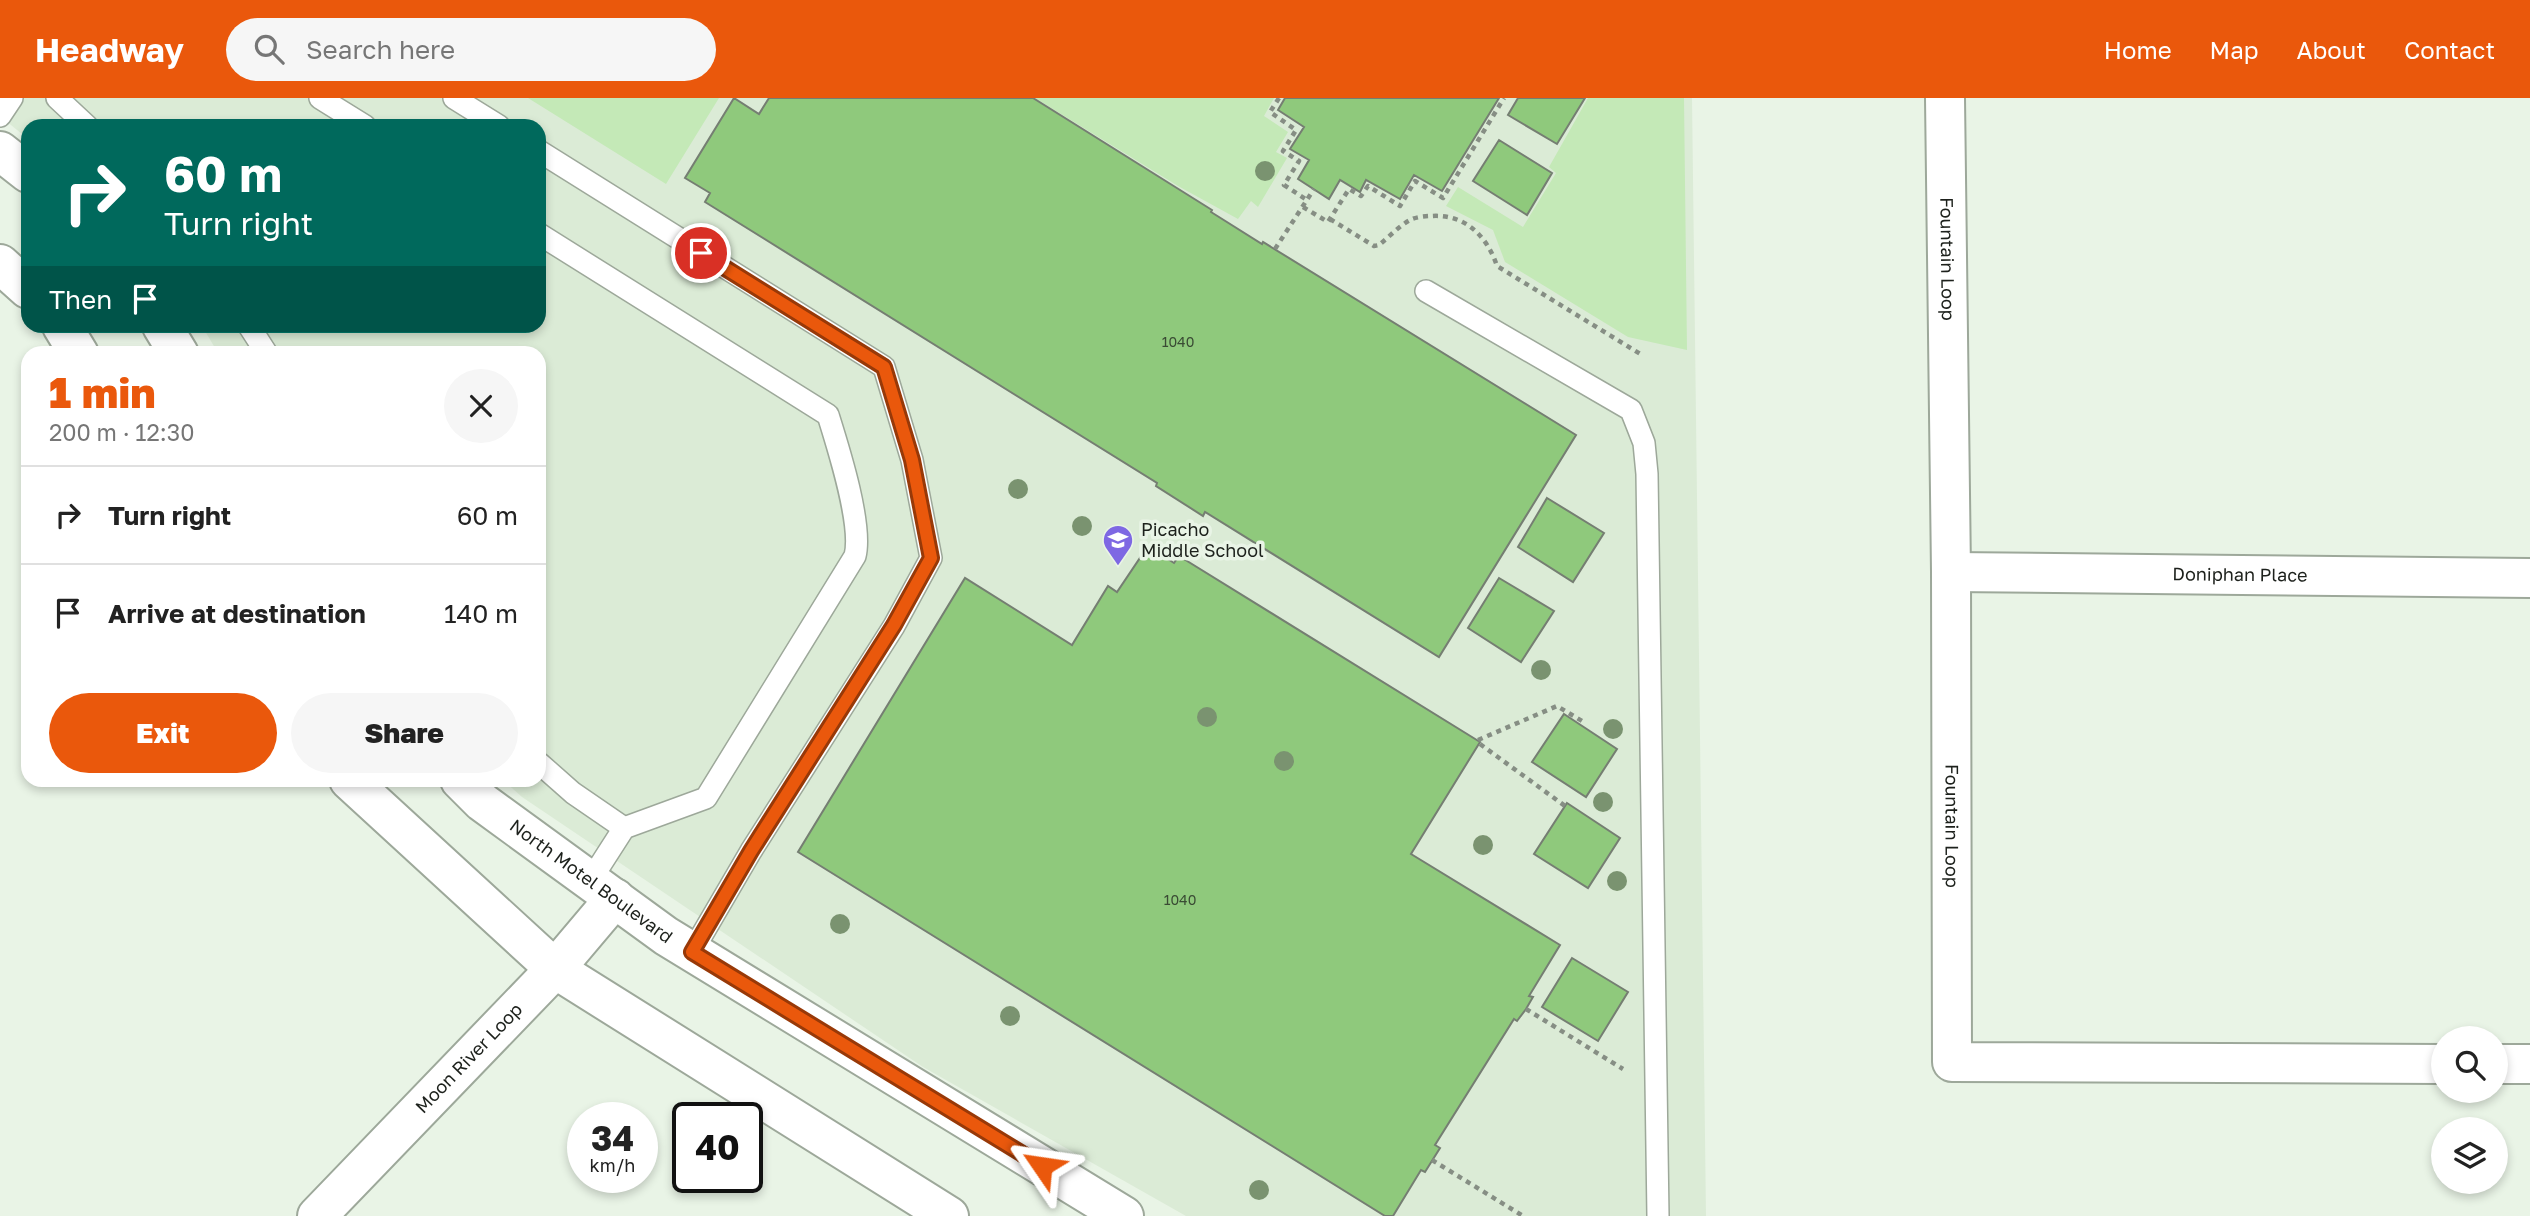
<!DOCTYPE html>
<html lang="en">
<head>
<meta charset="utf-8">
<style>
	:root { --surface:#fff; --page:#f6f6f6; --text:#222; --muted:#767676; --line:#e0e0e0; --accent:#ea580c }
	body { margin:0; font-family:"Golos Text",sans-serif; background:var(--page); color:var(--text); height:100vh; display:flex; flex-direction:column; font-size:26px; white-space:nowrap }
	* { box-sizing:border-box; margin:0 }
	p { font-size:23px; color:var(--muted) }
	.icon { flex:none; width:38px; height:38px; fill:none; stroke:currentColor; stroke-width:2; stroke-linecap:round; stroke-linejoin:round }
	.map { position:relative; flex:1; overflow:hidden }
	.sheet { position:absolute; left:21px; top:248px; width:525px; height:441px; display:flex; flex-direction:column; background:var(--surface); border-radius:21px; box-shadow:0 4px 10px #0003 }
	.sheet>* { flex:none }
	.top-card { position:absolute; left:21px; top:21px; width:525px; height:214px; border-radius:21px; box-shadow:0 4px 10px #0003; background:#00695c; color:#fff; overflow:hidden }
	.tools { position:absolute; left:2431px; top:928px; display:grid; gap:14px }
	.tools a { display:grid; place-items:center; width:77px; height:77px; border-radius:50%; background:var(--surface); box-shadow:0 4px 10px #0003; font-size:35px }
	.speed { position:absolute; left:567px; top:1004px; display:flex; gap:14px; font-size:35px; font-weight:700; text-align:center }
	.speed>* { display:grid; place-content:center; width:91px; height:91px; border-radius:50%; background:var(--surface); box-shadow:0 4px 10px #0003; line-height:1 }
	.speed small { font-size:18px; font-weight:400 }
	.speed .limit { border:4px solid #111; border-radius:10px; background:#fff; color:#111 }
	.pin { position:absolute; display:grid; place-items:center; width:60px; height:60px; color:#fff; margin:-30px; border:4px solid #fff; border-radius:50%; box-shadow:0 2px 7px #0007 }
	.me { position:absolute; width:77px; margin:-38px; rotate:302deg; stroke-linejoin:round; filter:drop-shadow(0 0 5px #0008) }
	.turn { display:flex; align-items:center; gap:24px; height:147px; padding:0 28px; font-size:32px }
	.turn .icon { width:91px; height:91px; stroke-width:2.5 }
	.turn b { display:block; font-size:49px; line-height:60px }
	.then { display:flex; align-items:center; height:66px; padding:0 28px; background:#0003; gap:14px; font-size:26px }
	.round { display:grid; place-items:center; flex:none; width:74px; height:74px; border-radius:37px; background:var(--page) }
	.head { display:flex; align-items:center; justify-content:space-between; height:119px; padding:0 28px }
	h1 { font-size:42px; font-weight:800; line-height:52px; color:var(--accent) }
	.action { display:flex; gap:14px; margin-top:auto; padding:14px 28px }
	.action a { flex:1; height:80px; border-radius:42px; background:var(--accent); color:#fff; font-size:28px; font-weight:800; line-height:80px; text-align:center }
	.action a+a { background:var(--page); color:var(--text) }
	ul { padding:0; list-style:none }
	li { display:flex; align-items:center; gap:21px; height:98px; padding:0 28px; border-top:2px solid var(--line) }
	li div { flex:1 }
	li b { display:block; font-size:26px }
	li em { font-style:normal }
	header { display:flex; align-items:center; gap:42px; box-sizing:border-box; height:98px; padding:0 35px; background:var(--accent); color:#fff }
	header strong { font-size:33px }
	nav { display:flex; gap:38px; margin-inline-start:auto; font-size:24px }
	.search { width:490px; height:63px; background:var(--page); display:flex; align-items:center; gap:18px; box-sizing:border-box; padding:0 24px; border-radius:38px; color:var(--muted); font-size:26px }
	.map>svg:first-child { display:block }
	.built { fill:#dbebd6 }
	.green { fill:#c4e9b7 }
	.building { fill:#8fc97c; stroke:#757e72; stroke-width:2 }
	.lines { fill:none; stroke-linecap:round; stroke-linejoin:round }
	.lane-casing { stroke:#9da89a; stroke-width:24 }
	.street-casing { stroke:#9da89a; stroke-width:42 }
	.secondary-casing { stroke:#9da89a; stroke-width:42 }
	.path { stroke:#868e84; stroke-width:4.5; stroke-dasharray:5 5; stroke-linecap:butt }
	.lane { stroke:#fff; stroke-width:21 }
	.street { stroke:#fff; stroke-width:38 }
	.secondary { stroke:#fff; stroke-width:38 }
	.tree { fill:#7a9370 }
	.route-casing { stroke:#983908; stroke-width:18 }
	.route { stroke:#ea580c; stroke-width:12 }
	.labels { text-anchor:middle; stroke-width:7; stroke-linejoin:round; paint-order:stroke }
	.number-label { font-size:14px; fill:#3a4b34 }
	.street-label { font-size:18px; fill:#1d211c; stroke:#e9f4e6 }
	.poi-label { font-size:18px; fill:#1d211c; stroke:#e9f4e6; text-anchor:start }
</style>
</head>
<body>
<header>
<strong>Headway</strong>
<div class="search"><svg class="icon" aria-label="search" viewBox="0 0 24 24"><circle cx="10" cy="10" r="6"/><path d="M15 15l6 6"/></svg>Search here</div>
<nav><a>Home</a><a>Map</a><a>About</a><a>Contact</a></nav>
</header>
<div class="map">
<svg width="2530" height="1118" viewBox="0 0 2530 1118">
	<rect width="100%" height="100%" fill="#e9f4e6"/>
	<!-- built -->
	<path class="built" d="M 0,0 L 1692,0 L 1706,1118 L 1186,1118 L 923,969 L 522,699 L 504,683 L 539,682 L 539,256 L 218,255 L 202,228 L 539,228 L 539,28 L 28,28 L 28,41 L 0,18 Z"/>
	<!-- green -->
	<path class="green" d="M 528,0 L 719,0 L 666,86 Z
		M 1035,0 L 1274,0 L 1264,18 L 1288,34 L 1276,54 L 1287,60 L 1258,109 L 1251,103 L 1238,121 L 1178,88 Z
		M 1588,0 L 1684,0 L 1687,252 L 1628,239 L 1505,164 L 1493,132 L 1446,108 L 1458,89 L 1523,129 L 1556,75 L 1549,69 Z"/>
	<!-- building -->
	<path class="building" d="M 734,0 L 759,16 L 769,0 L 1033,0 L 1212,112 L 1211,114 L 1262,146 L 1263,144 L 1576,337 L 1439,559 L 1205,414 L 1203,418 L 1156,388 L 1157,385 L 705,104 L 710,95 L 685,80 Z
		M 1285,0 L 1499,0 L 1442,93 L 1414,77 L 1400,101 L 1366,82 L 1360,94 L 1340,82 L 1329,101 L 1298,81 L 1309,62 L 1290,51 L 1304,29 L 1278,12 Z
		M 1518,0 L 1585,0 L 1557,46 L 1508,17 Z
		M 1499,42 L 1552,75 L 1527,117 L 1473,83 Z
		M 1547,400 L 1604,435 L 1573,484 L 1518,449 Z
		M 1148,448 L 1174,465 L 1179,458 L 1480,644 L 1411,756 L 1560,847 L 1529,898 L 1533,899 L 1526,911 L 1517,923 L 1514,921 L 1435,1047 L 1440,1050 L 1425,1074 L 1421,1072 L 1393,1118 L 1385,1118 L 798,754 L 965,480 L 1072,547 L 1108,488 L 1117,494 Z
		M 1499,480 L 1554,513 L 1521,564 L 1468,530 Z
		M 1564,616 L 1617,651 L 1586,699 L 1532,664 Z
		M 1567,705 L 1620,740 L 1588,790 L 1534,756 Z
		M 1572,860 L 1628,894 L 1598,943 L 1542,909 Z"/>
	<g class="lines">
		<!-- lane casing -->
		<g class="lane-casing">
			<path id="lane" d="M 57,0 L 87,28
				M 320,0 L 365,28
				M 454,0 L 499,28
				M 0,18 L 12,0
				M 539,53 L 884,269 L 912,362 L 931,460 L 894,528 L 751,753 L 692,854
				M 539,136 L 828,317 C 838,349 863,427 855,458 L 706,700 L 624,730 L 590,783
				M 1426,193 L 1631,312 L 1644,345 L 1647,376 L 1658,1118
				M 249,228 L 267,256
				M 539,665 L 573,695 L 624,730"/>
		</g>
		<!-- street casing -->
		<g class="street-casing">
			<g id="street">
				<path id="s1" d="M 1945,0 L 1951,474 L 1952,964 L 2443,966"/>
				<path id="s2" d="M 1951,474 L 2530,480"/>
				<path d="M 2496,966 L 2530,966"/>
				<path id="s3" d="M 317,1118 L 555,871 L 615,800"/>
			</g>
		</g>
		<!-- secondary casing -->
		<g class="secondary-casing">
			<g id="secondary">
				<path d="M 0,53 L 28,75"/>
				<path d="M 0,166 L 28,191"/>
				<path d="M 62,228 L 79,256"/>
				<path d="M 162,228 L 179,256"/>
				<path d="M 349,682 L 555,871 L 949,1118"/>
				<path id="s4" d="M 460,682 L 482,704 L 666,838 L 1124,1118"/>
			</g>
		</g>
		<!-- path -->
		<path class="path" d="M 1279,0 L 1270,14 L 1296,32 L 1283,53 L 1299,63 L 1284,87 L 1307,102
			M 1303,109 L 1328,124 L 1349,91 L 1361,98 L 1368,88 L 1400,108 L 1415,83 L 1443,100 L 1504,0
			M 1330,121 L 1374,148 L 1379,147 C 1389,139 1399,128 1410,122 C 1416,119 1425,118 1432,118 C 1465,116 1487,138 1497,168 L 1642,257
			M 1275,151 L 1314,91
			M 1478,642 L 1557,608 L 1582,623 L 1580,626
			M 1480,646 L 1565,708
			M 1526,911 L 1623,971
			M 1432,1062 L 1523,1118"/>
		<!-- lane -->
		<use href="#lane" class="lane"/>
		<!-- street -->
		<use href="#street" class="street"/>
		<!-- secondary -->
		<use href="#secondary" class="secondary"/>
	</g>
	<!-- trees -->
	<g class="tree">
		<circle cx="1265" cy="73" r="10"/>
		<circle cx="1018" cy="391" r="10"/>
		<circle cx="1082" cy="428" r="10"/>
		<circle cx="1541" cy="572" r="10"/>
		<circle cx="1207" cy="619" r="10"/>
		<circle cx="1613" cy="631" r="10"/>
		<circle cx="1284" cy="663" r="10"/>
		<circle cx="1603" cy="704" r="10"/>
		<circle cx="1483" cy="747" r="10"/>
		<circle cx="1617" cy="783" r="10"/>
		<circle cx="840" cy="826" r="10"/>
		<circle cx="1010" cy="918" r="10"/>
		<circle cx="1259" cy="1092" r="10"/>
	</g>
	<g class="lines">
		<!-- route casing -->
		<g class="route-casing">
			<path id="route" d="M 701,155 L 884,269 L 912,362 L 931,460 L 894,527 L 751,753 L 692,854 L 1042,1068"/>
		</g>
		<!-- route -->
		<use href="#route" class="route"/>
	</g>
	<!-- icons -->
	<defs>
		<g id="school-pin" transform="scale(1.575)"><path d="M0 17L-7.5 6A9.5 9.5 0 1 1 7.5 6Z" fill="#7e68e3" stroke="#e9f4e6"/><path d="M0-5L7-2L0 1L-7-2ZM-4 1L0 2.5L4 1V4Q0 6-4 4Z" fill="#fff"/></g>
	</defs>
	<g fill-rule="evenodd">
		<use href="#school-pin" x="1118" y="442"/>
	</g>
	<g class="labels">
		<!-- number labels -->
		<g class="number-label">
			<text x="1178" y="249">1040</text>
			<text x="1180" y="807">1040</text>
		</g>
		<!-- street labels -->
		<g class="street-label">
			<text dy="6" stroke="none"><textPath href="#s1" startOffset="161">Fountain Loop</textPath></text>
			<text dy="6" stroke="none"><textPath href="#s2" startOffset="289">Doniphan Place</textPath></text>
			<text dy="6" stroke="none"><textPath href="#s1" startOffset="728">Fountain Loop</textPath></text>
			<text dy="6" stroke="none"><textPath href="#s4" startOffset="166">North Motel Boulevard</textPath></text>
			<text dy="6" stroke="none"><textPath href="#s3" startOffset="219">Moon River Loop</textPath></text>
		</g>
		<!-- poi labels -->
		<g class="poi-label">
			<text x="1141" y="438">Picacho<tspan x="1141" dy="21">Middle School</tspan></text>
		</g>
	</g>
</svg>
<div class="tools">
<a><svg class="icon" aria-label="search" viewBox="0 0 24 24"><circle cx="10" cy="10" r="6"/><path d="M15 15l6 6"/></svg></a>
<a><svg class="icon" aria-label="layers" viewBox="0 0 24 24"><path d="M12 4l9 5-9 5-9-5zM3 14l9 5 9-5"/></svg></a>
</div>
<div class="speed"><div>34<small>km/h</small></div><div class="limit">40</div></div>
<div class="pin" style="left:701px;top:155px;background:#d93025"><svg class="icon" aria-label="arrive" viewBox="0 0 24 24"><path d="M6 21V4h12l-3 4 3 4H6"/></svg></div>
<svg class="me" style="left:1042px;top:1068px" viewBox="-20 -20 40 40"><path d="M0-17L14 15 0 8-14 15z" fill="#ea580c" stroke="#fff" stroke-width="4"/></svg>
<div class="top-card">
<div class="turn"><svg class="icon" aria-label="right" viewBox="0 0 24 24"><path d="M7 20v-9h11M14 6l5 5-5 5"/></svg><div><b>60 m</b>Turn right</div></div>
<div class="then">Then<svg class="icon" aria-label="arrive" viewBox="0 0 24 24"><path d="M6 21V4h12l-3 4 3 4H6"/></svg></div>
</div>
<section class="sheet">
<div class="head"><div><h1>1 min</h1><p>200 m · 12:30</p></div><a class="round"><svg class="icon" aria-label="close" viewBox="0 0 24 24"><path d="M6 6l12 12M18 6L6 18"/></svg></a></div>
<ul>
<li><svg class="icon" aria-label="right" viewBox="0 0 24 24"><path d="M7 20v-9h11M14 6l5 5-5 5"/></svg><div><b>Turn right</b></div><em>60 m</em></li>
<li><svg class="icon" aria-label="arrive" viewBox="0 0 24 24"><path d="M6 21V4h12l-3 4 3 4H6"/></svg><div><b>Arrive at destination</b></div><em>140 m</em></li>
</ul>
<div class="action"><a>Exit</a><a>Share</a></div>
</section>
</div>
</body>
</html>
